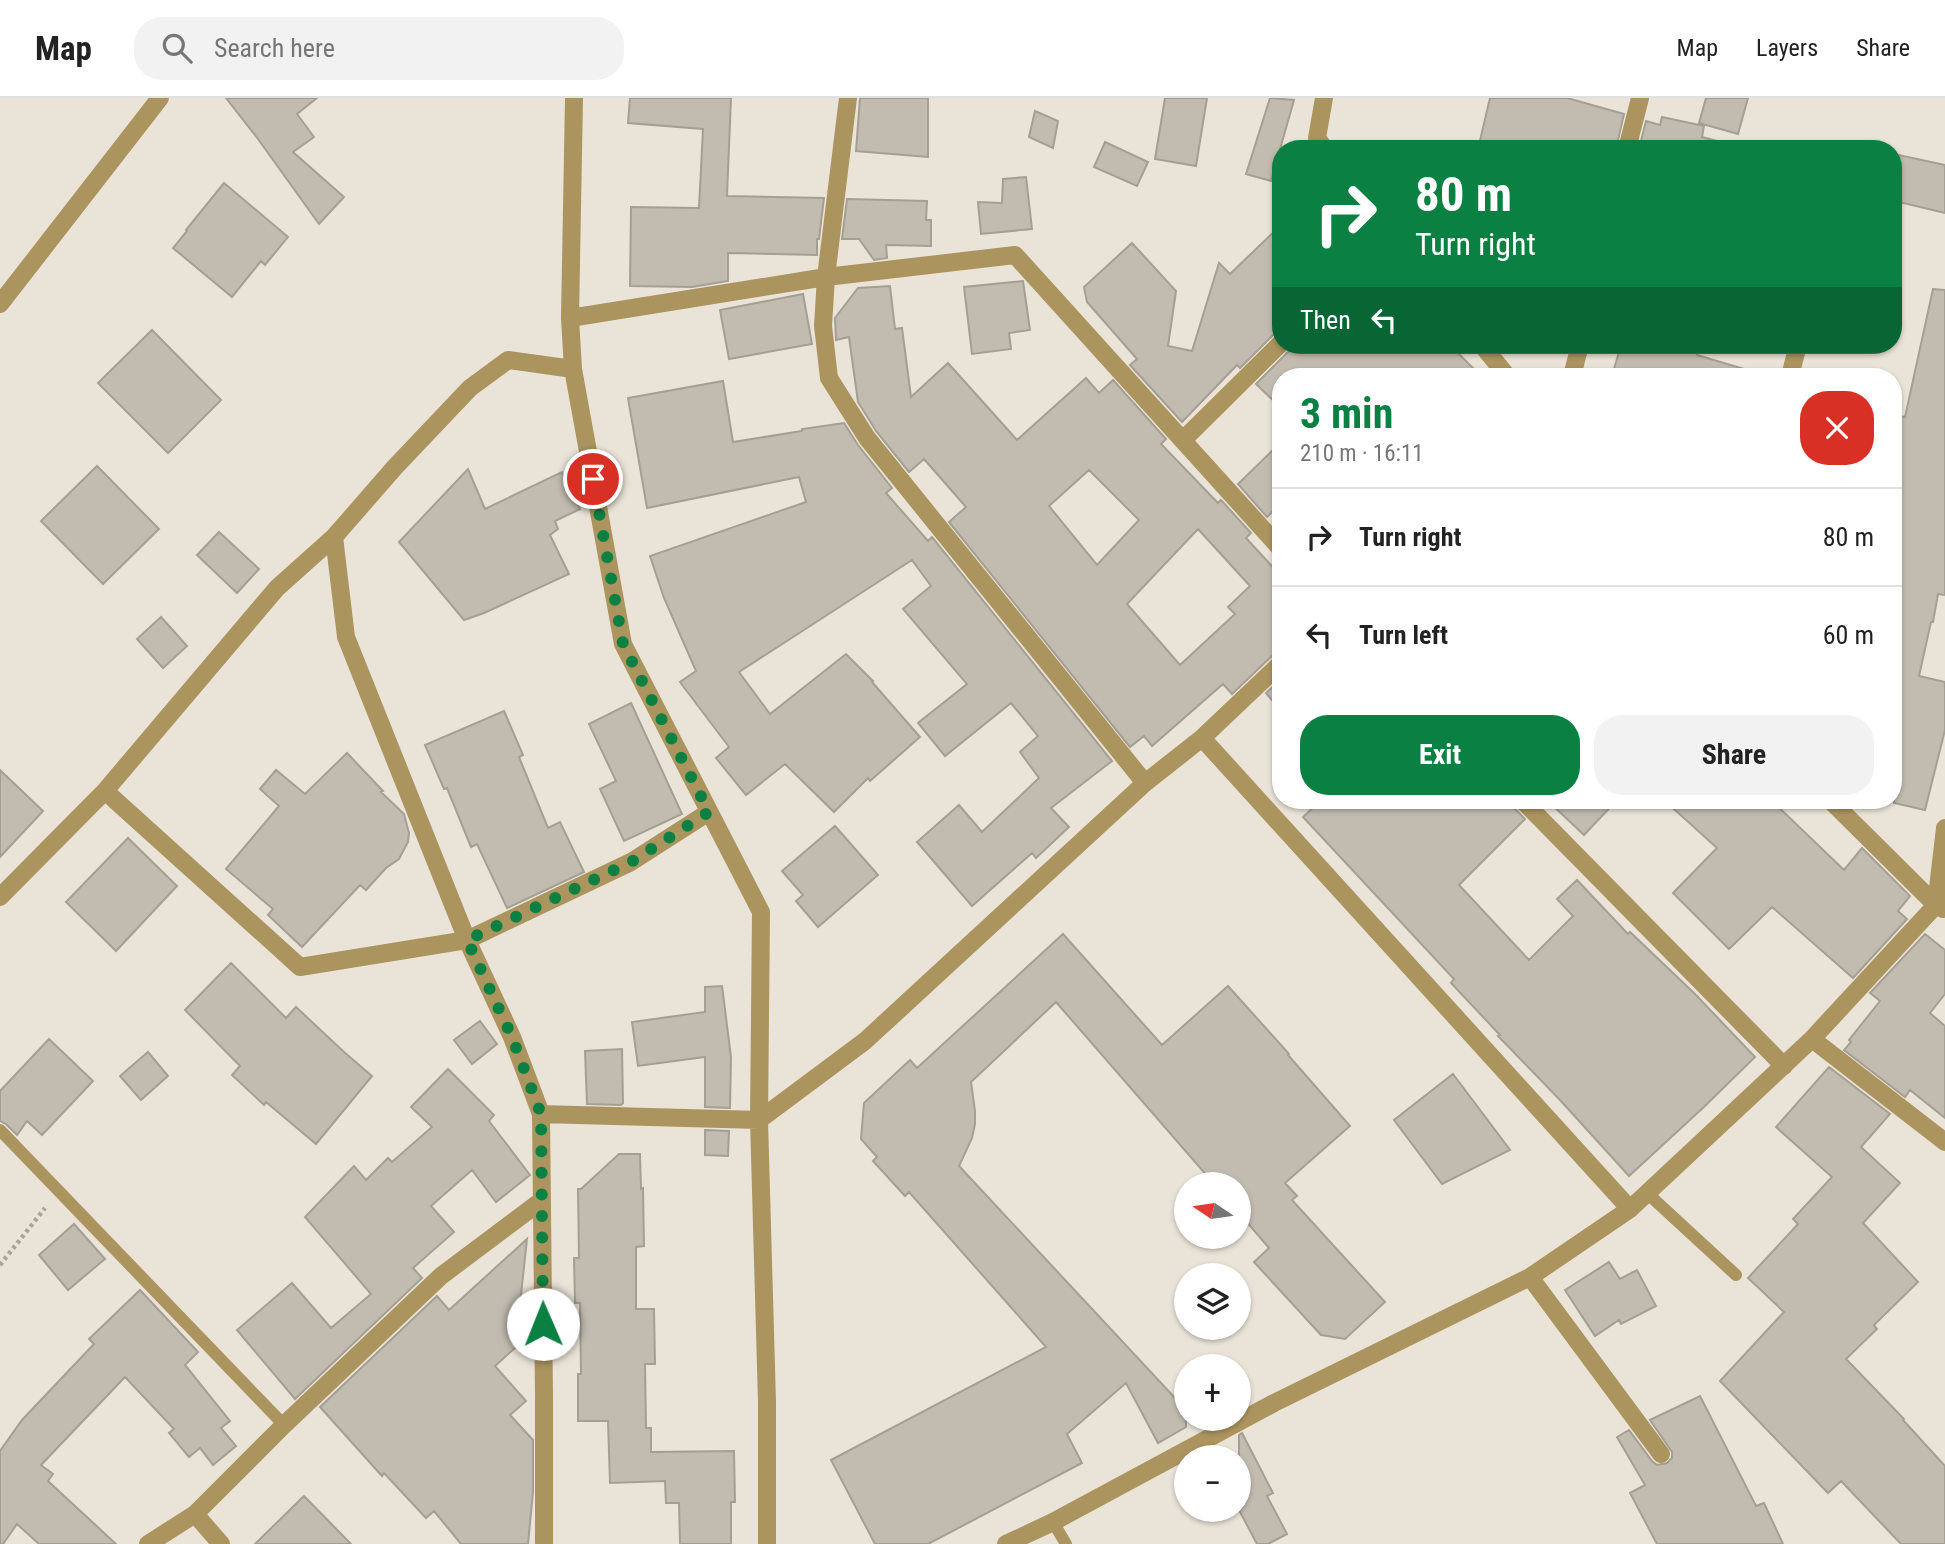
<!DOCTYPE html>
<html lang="en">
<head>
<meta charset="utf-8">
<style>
	:root { --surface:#fff; --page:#f2f2f2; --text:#222; --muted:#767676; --line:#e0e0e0; --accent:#0b8043 }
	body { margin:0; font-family:"Roboto Condensed",sans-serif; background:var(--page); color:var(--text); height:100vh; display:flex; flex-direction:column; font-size:26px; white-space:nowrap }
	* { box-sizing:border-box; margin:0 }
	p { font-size:23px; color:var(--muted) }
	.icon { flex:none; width:38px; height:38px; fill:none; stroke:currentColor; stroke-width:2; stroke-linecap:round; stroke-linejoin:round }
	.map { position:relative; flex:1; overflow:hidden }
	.panel { position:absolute; left:1272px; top:270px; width:630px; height:441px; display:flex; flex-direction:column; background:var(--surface); border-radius:28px; box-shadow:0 2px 5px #0004 }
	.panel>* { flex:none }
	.banner { position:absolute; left:1272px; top:42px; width:630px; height:214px; border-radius:28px; box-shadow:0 2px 5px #0004; background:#0b8043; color:#fff; overflow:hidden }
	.needle { width:46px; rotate:283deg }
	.controls { position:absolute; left:1174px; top:1074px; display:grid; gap:14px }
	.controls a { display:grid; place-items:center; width:77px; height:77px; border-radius:50%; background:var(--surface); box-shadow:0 2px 5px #0004; font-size:35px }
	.pin { position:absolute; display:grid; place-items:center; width:60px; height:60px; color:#fff; margin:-30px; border:4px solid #fff; border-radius:50%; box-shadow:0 2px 7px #0007 }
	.me { position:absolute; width:77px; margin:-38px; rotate:359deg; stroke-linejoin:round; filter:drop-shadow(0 0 5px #0008) }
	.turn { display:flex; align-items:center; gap:24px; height:147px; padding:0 28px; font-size:32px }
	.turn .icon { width:91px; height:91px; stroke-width:2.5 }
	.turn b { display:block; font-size:49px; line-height:60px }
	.then { display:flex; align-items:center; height:66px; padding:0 28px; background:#0003; gap:14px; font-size:26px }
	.round { display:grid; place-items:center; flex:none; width:74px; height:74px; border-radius:28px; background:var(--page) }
	.overview { display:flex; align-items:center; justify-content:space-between; height:119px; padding:0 28px }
	h1 { font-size:42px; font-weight:700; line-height:52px; color:var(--accent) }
	.primary-button { display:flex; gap:14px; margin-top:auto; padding:14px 28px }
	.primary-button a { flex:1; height:80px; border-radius:28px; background:var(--accent); color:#fff; font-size:28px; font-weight:700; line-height:80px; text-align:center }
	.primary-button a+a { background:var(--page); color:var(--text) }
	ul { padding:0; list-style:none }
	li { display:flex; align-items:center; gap:21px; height:98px; padding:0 28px; border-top:2px solid var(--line) }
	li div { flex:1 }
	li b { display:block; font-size:26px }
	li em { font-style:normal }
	header { display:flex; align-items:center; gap:42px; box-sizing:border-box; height:98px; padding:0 35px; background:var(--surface); border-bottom:2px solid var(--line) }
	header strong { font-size:33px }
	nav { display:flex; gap:38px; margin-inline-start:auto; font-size:24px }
	.search { width:490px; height:63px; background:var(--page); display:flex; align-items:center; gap:18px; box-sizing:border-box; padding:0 24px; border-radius:28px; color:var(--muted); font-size:26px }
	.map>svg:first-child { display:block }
	.building { fill:#c2bcb0; stroke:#a49f93; stroke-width:2; fill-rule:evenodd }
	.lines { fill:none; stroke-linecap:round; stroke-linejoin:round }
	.path { stroke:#a9a59b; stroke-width:4.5; stroke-dasharray:3.5 3.5; stroke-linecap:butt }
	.lane { stroke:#ac945f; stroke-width:12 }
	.street { stroke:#ac945f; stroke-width:18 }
	.route { stroke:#0b8043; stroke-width:12; stroke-dasharray:0 21.6 }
</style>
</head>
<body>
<header>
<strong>Map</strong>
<div class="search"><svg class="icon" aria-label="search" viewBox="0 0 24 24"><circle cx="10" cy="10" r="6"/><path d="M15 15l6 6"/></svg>Search here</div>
<nav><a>Map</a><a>Layers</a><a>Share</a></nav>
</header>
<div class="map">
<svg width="1945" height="1446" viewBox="0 0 1945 1446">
	<rect width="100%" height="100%" fill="#eae4d8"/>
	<!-- building -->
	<path class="building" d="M 226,0 L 317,0 L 297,16 L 314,39 L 293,54 L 344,99 L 319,126 L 258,41 Z
		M 630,0 L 731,0 L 727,98 L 824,100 L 819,141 L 817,141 L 817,157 L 728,155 L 728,183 L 692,189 L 630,188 L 631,109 L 699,110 L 703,31 L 628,25 Z
		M 860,0 L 928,0 L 928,59 L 856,53 Z
		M 1165,0 L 1207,0 L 1196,68 L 1155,61 Z
		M 1270,0 L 1294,2 L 1271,83 L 1246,76 Z
		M 1490,0 L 1567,0 L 1624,16 L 1616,51 L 1478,51 Z
		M 1706,0 L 1748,0 L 1738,36 L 1699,25 Z
		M 1035,13 L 1058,23 L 1053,50 L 1029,39 Z
		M 1662,19 L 1704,28 L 1702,39 L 1717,43 L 1716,51 L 1639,51 L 1646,23 L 1660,27 Z
		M 1105,44 L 1148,64 L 1137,88 L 1094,69 Z
		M 1894,56 L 1945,67 L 1945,115 L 1895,103 L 1900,86 L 1894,84 Z
		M 1026,79 L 1032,131 L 981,136 L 978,104 L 1002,105 L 1003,81 Z
		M 224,85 L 288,139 L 265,167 L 261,163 L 232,199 L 173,150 L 187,133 L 186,132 Z
		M 847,101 L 927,103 L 926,122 L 931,122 L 931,148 L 886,147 L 887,160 L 874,162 L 859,141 L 842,141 Z
		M 1281,127 L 1281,234 L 1273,237 L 1240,270 L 1237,267 L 1182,324 L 1130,267 L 1137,261 L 1087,204 L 1084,189 L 1132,145 L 1176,193 L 1168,248 L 1192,253 L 1219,165 L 1230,176 Z
		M 1023,183 L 1030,232 L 1009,235 L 1011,251 L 972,256 L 964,189 Z
		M 890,188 L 895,231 L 902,230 L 911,299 L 948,265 L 1017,342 L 1086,280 L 1099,295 L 1113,282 L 1166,341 L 1161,346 L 1218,405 L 1221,402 L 1251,435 L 1246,440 L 1281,478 L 1281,554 L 1273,557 L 1232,596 L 1223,586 L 1152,648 L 1144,638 L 1130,649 L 949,424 L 966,409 L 924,361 L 909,374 L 876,333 L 858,304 L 849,239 L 836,242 L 835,220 L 858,190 ZM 1089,372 L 1139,422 L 1097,467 L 1049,408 ZM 1198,431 L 1250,488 L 1228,509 L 1235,516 L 1180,567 L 1127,506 Z
		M 1933,191 L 1945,192 L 1945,497 L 1938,496 L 1933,524 L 1931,524 L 1919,578 L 1945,584 L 1945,632 L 1925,712 L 1894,705 L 1894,619 L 1899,592 L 1894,591 L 1894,317 L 1905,319 Z
		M 803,196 L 812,246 L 729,261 L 720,212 Z
		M 152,232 L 221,302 L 168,355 L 98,285 Z
		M 1292,247 L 1450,247 L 1481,278 L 1281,278 L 1281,310 L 1256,286 L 1289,253 Z
		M 1621,247 L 1700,247 L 1697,257 L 1744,271 L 1743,278 L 1612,278 Z
		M 723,283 L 733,344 L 802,333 L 802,331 L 844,325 L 858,347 L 892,390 L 886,395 L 928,443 L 932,439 L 1112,663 L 1051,710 L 1069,729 L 1036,760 L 1032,755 L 972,808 L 917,744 L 959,707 L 982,734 L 1039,680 L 1020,654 L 1038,638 L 1011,605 L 945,658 L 918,625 L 967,586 L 903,511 L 931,488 L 912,462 L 739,574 L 770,616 L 846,556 L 873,583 L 872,584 L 920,639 L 870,683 L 868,680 L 834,714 L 785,666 L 746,697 L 716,660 L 729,649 L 680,584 L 696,573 L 664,500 L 650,458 L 806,404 L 799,379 L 647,410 L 628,300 Z
		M 1281,344 L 1281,405 L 1267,419 L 1238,386 Z
		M 97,368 L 159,431 L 103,486 L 41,423 Z
		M 468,371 L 485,411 L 562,374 L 580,411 L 555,423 L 558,431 L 550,437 L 569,476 L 484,515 L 464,522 L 399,444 Z
		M 219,434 L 259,471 L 237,495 L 197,457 Z
		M 161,519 L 187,548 L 163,570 L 137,541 Z
		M 1281,581 L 1281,613 L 1266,595 Z
		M 631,605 L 682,716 L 624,743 L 600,691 L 616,683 L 589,626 Z
		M 504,613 L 523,657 L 519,659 L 548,730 L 560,724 L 584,774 L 507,810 L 477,746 L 471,749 L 447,690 L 444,691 L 425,647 Z
		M 347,655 L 383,693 L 381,694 L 404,716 L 409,735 L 408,744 L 399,761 L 386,770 L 366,792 L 360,787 L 302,849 L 268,817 L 273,811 L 226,771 L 279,708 L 260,691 L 276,672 L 305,696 Z
		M 0,672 L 43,713 L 0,759 Z
		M 1321,702 L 1511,702 L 1513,709 L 1525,721 L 1459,787 L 1529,862 L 1573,818 L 1557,801 L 1577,782 L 1628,836 L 1630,834 L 1695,896 L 1755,959 L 1705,1008 L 1629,1078 L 1560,1002 L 1498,938 L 1500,937 L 1451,885 L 1454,881 L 1303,719 Z
		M 1547,702 L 1617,702 L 1584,737 Z
		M 1664,702 L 1771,702 L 1844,772 L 1862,750 L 1910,798 L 1898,813 L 1907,821 L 1853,880 L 1772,809 L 1729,851 L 1673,795 L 1717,750 Z
		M 835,728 L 878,777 L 818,829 L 796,803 L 803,797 L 782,773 Z
		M 128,740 L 177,788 L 116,853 L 66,804 Z
		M 1063,836 L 1162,947 L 1228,888 L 1289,956 L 1288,957 L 1350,1028 L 1285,1085 L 1297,1098 L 1292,1102 L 1385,1204 L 1345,1241 L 1321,1237 L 1254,1164 L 1269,1150 L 1239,1115 L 1239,1087 L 1215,1087 L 1056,904 L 971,984 L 975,1013 L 975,1026 L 972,1040 L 959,1068 L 1175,1300 L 1186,1294 L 1186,1329 L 1158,1345 L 1126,1285 L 1067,1336 L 1082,1365 L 928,1446 L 875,1446 L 831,1362 L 1046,1249 L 909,1094 L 905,1098 L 873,1063 L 877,1059 L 861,1041 L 864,1005 L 910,962 L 917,970 Z
		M 1925,836 L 1945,852 L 1945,896 L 1930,915 L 1945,928 L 1945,1020 L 1910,992 L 1905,999 L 1844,952 L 1851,944 L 1849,942 L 1880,903 L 1870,895 Z
		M 231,865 L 286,920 L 296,909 L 344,954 L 372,978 L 316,1046 L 266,1004 L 264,1007 L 232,977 L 240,968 L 185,912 Z
		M 722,888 L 731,959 L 730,1010 L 705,1009 L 705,959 L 638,968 L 632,924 L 705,914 L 705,889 Z
		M 480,923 L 497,946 L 472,966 L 454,942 Z
		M 49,941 L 93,983 L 42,1037 L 27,1023 L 17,1037 L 6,1026 L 0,1023 L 0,993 Z
		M 622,951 L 623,1005 L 621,1007 L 587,1006 L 585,953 Z
		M 148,954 L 168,978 L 141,1002 L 120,978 Z
		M 1829,969 L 1890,1016 L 1861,1049 L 1900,1085 L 1863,1125 L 1918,1184 L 1874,1227 L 1877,1231 L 1846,1261 L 1904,1321 L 1903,1322 L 1945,1368 L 1945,1446 L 1901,1446 L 1841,1383 L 1828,1395 L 1720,1283 L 1784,1214 L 1748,1180 L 1798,1126 L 1793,1121 L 1832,1079 L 1776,1029 Z
		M 448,971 L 494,1017 L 489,1023 L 530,1077 L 496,1104 L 472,1072 L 431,1108 L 454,1134 L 413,1170 L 422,1180 L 295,1301 L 237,1232 L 292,1185 L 331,1230 L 371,1196 L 305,1119 L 354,1068 L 366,1082 L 388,1060 L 392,1064 L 432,1029 L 411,1009 Z
		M 1453,976 L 1510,1052 L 1442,1086 L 1394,1022 Z
		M 705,1032 L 729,1033 L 728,1058 L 705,1057 Z
		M 619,1056 L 640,1056 L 641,1091 L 643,1090 L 644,1148 L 636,1149 L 636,1211 L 654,1211 L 655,1266 L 645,1266 L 646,1330 L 651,1330 L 651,1354 L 734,1353 L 735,1404 L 731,1404 L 731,1446 L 680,1446 L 679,1405 L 666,1405 L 665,1383 L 610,1385 L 608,1323 L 578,1323 L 578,1276 L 581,1276 L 580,1205 L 575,1205 L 574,1160 L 579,1160 L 578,1091 L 581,1091 Z
		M 74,1126 L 105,1161 L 68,1192 L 39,1157 Z
		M 527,1141 L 520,1206 L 530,1217 L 526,1240 L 495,1268 L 526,1303 L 510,1317 L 533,1342 L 533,1394 L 528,1446 L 461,1446 L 434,1413 L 426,1420 L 384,1375 L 382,1378 L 320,1309 L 437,1198 L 449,1212 Z
		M 1609,1164 L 1620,1181 L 1637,1172 L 1656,1208 L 1621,1226 L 1619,1222 L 1595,1238 L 1565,1192 Z
		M 140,1192 L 198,1254 L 185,1267 L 230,1323 L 221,1330 L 236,1348 L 213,1367 L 200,1350 L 189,1359 L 169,1335 L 174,1331 L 125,1279 L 41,1367 L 53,1376 L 48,1383 L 116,1446 L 39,1446 L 17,1426 L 3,1446 L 0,1446 L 0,1353 L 22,1322 L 94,1246 L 89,1241 Z
		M 1700,1298 L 1756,1408 L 1764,1405 L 1783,1446 L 1657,1446 L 1630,1395 L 1645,1387 L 1617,1339 L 1629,1332 L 1652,1363 L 1657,1367 L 1667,1365 L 1672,1360 L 1672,1354 L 1650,1322 Z
		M 1242,1335 L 1273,1395 L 1267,1398 L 1287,1436 L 1268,1446 L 1257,1446 L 1239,1412 L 1239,1337 Z
		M 304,1398 L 351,1446 L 255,1446 Z"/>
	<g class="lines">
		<!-- path -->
		<path class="path" d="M 0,1167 L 45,1110"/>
		<!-- lane -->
		<path class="lane" d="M 0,1032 L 284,1327
			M 1647,1095 L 1736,1177
			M 1053,1424 L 1066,1446"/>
		<!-- street -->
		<path class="street" d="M 574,0 L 570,220 L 573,271 L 623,546 L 761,814 L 759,1022 L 767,1304 L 767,1446
			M 848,0 L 826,179 L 823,228 L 829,280 L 867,340 L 1145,685
			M 1324,0 L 1317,40 L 1325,51
			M 1627,51 L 1640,0
			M 0,206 L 160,0
			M 570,220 L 826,179 L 1015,157 L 1281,451
			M 1482,247 L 1507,278
			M 1572,278 L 1580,247
			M 1790,278 L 1798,247
			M 1183,342 L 1281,245
			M 334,439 L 346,539 L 467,842 L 512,939 L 541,1016
			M 1202,640 L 1630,1111
			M 105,693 L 300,869 L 467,842 L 631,764 L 709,714
			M 1522,702 L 1784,968
			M 1830,702 L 1936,807 L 1943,811
			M 0,799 L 105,693 L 277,490 L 334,439 L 395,369 L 470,290 L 508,262 L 573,271
			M 1812,941 L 1945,1044
			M 1530,1179 L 1661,1356
			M 195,1416 L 221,1446
			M 148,1446 L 195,1416 L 284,1327 L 441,1178 L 541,1103
			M 544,1446 L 544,1299 L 541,1016 L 759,1022 L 865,943 L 1145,685 L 1202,640 L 1281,565
			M 1006,1446 L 1053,1424 L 1274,1305 L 1530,1179 L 1630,1111 L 1812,941 L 1936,807 L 1945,730"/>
	</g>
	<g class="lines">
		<!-- route -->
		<path class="route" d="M 543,1226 L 541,1016 L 512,939 L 467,842 L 631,764 L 709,714 L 623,546 L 593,381"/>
	</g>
</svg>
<div class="controls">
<a><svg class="needle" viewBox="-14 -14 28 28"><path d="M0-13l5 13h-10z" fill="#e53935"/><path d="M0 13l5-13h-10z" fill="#767676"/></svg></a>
<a><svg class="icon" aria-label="layers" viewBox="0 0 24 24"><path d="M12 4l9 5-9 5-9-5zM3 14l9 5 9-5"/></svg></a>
<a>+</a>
<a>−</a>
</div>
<div class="pin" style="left:593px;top:381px;background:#d93025"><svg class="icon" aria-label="arrive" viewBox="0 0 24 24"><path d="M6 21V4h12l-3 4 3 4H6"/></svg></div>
<svg class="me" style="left:543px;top:1226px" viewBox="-20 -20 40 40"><circle r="19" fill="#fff"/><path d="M0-13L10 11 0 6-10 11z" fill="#0b8043"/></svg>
<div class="banner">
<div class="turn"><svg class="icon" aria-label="right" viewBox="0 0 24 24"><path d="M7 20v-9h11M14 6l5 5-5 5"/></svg><div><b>80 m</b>Turn right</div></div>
<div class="then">Then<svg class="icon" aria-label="left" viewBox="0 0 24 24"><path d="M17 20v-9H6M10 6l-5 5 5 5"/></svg></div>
</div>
<section class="panel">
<div class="overview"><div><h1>3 min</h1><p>210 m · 16:11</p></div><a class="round" style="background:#d93025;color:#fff"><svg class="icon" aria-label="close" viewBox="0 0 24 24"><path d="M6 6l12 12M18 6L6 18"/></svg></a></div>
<ul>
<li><svg class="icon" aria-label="right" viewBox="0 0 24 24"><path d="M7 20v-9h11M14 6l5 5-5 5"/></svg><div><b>Turn right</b></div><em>80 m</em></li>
<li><svg class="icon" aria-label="left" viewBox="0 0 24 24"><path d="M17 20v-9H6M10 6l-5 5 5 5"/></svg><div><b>Turn left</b></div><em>60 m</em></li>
</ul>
<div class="primary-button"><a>Exit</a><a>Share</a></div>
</section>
</div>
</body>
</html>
